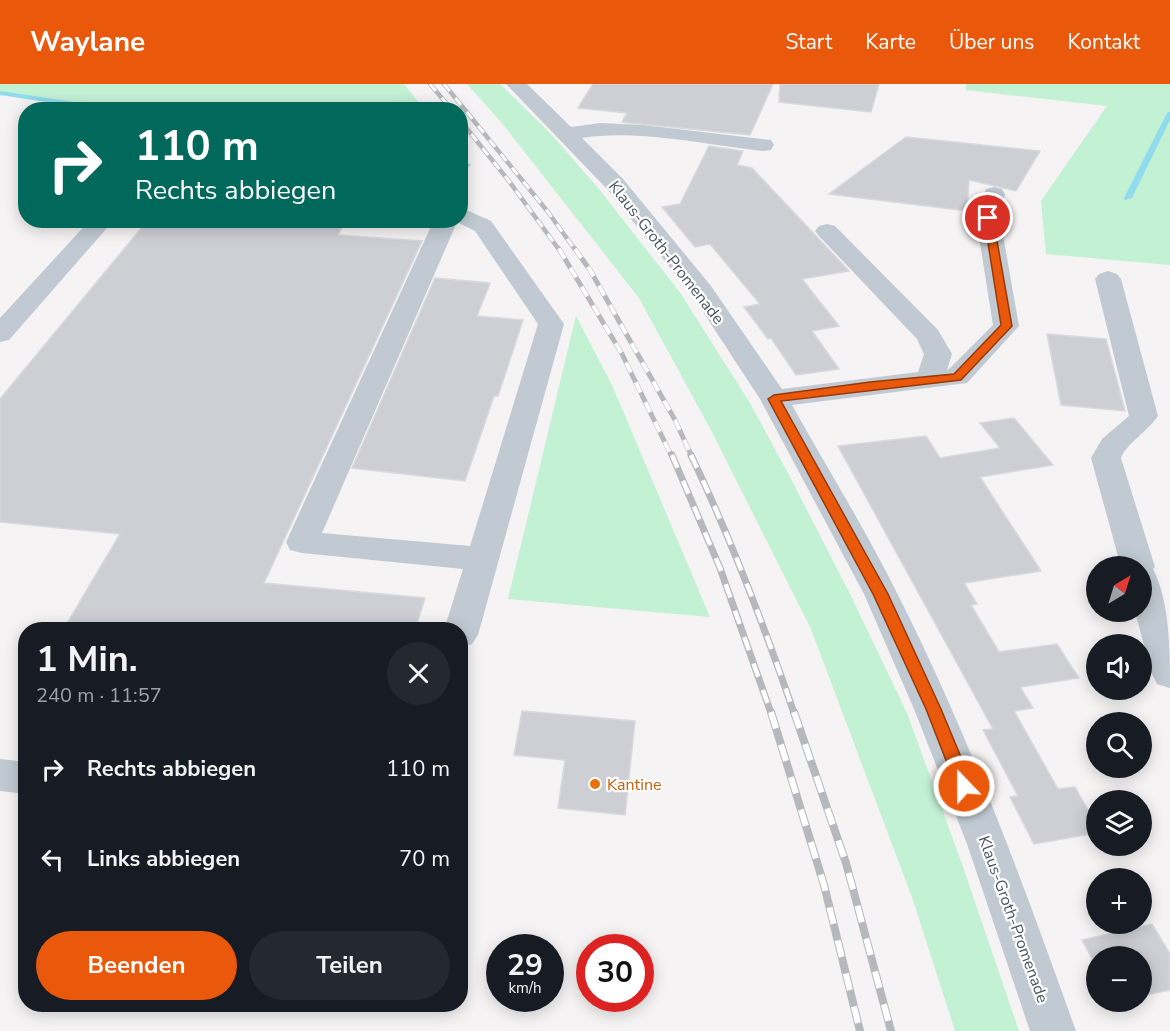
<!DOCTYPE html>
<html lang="de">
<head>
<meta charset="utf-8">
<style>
	:root { --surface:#171b24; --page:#242831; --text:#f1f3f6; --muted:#9ea1a6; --accent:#ea580c }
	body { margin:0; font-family:"Nunito Sans",sans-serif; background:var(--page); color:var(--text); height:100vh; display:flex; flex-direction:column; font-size:22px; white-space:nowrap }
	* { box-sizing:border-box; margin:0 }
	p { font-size:20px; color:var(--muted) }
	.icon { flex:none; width:33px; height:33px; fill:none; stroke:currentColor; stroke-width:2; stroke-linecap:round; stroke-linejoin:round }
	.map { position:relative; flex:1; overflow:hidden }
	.side { position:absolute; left:18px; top:538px; width:450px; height:390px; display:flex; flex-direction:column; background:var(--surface); border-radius:24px; box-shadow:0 3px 15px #0003 }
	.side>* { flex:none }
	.guide { position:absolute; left:18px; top:18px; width:450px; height:126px; border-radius:24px; box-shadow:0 3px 15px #0003; background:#00695c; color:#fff; overflow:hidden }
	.needle { width:39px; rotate:38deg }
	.buttons { position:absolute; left:1086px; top:472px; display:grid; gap:12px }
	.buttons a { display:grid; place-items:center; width:66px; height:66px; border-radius:50%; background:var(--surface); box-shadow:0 3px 15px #0003; font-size:30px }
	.speed { position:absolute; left:486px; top:850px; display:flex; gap:12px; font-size:30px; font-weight:700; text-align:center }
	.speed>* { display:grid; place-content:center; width:78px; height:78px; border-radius:50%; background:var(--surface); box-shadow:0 3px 15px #0003; line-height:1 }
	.speed small { font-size:15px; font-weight:400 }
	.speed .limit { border:9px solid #d22; background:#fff; color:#111 }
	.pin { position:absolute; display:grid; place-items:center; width:51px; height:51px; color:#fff; margin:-26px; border:3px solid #fff; border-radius:50%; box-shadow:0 2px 6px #0007 }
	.me { position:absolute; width:66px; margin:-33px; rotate:338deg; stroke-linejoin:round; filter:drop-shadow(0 0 4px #0008) }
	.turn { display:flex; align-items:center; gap:21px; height:126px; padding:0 18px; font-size:27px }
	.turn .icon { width:78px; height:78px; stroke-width:2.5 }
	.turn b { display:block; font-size:42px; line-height:51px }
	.round { display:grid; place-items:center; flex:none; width:63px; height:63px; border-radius:32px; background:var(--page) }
	.overview { display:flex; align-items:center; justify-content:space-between; height:102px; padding:0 18px }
	h1 { font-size:36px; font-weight:700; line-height:45px }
	.primary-button { display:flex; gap:12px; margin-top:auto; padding:12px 18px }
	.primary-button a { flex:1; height:69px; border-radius:36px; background:var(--accent); color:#fff; font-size:24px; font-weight:700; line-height:69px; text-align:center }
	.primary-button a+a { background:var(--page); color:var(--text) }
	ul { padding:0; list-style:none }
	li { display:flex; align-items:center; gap:18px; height:90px; padding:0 18px }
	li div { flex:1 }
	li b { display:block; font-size:22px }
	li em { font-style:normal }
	header { display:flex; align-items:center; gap:36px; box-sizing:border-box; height:84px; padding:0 30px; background:var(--accent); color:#fff }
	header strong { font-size:28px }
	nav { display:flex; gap:33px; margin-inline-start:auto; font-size:21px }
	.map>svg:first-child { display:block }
	.green { fill:#c3f1d4 }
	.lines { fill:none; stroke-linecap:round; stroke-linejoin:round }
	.stream { fill:#90dbee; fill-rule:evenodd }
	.building { fill:#cdcfd5; stroke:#d7d9de; stroke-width:1.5 }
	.minor { fill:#c1cad2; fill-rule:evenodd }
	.rail-far3-casing { stroke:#b5b8bd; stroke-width:4.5 }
	.rail-far2-casing { stroke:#b5b8bd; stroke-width:5 }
	.rail-far1-casing { stroke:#b5b8bd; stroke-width:7 }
	.rail-casing { stroke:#b5b8bd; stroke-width:8 }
	.rail-far3 { stroke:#fff; stroke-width:3; stroke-dasharray:9; stroke-linecap:butt }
	.rail-far2 { stroke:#fff; stroke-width:4; stroke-dasharray:11; stroke-linecap:butt }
	.rail-far1 { stroke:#fff; stroke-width:4.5; stroke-dasharray:14; stroke-linecap:butt }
	.rail { stroke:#fff; stroke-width:6; stroke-dasharray:17; stroke-linecap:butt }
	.route { fill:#ea580c; stroke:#983908; stroke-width:1.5 }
	.food-dot { fill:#e8710a; stroke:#fff; stroke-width:2 }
	.labels { text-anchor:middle; stroke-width:4.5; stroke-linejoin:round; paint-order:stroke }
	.street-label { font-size:16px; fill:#4a5661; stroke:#fff }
	.food-label { font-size:16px; fill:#c56008; stroke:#fff; text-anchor:start }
</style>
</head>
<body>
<header>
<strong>Waylane</strong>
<nav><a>Start</a><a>Karte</a><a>Über uns</a><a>Kontakt</a></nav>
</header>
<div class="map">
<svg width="1170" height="947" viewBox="0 0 1170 947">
	<rect width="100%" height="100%" fill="#f5f3f3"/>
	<!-- green -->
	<path class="green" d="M 0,0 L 404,0 L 424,25 L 115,26 L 3,9 L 0,12 Z
		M 467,0 L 500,0 L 551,50 L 599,105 L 681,210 L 750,319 L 789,391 L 851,512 L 907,629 L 962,780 L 1019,947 L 955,947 L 913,816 L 811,545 L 711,346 L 639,214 L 502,39 Z
		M 966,0 L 1170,0 L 1170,181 L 1046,170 L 1041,117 L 1107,22 L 966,6 Z
		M 576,232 L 612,301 L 710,533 L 508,515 Z"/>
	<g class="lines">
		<!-- stream -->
		<path class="stream" d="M 0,7 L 115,24 L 118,26 L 99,26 L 0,11 Z
			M 1170,27 L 1170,36 L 1132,114 L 1125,116 L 1124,114 L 1167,29 Z
			M 460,78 L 470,80 L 471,81 L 468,83 L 460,82 Z"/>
	</g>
	<!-- building -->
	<path class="building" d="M 593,0 L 773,0 L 750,51 L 622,38 L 627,29 L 578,24 Z
		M 780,0 L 879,0 L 871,28 L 779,18 Z
		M 906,53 L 1040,67 L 1016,107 L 969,96 L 967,127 L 829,110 Z
		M 709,62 L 743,67 L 737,81 L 752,84 L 849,187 L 802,195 L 839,242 L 812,247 L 839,285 L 796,291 L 771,254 L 768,255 L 744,223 L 760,220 L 710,160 L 695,163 L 662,123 L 680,120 Z
		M 148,136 L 346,136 L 338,151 L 422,157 L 264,499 L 425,514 L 415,546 L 63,546 L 120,450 L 0,438 L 0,315 Z
		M 435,194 L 490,199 L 477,232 L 523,236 L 498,312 L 494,312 L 465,397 L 352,384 Z
		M 1047,250 L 1106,255 L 1125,327 L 1061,321 Z
		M 1014,334 L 1053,381 L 980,393 L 1041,487 L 964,499 L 977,520 L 971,521 L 999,568 L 1057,560 L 1079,594 L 1020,603 L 1033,624 L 1014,627 L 1058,705 L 1075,703 L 1096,740 L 1096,749 L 1034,760 L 1010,713 L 1018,712 L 983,646 L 993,645 L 838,362 L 926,352 L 940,374 L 1000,364 L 980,339 Z
		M 522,627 L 635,637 L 625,731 L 558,724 L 565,676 L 514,671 Z
		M 1152,840 L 1170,870 L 1170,906 L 1142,912 L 1142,873 L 1096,873 L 1096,882 L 1082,856 Z"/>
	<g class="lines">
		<!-- minor -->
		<path class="minor" d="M 506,0 L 527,0 L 571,43 L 600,39 L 643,41 L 771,56 L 774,61 L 771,66 L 763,67 C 706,61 638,45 582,54 L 623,95 L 711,202 L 782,305 L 918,288 L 924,270 L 917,255 L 819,152 L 815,147 L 819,142 L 827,140 L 835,142 L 938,246 L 952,270 L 947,286 L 949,285 L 993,241 L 976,134 L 986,105 L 994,103 L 1002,105 L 1005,110 L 1000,134 L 1019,242 L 967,299 L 792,321 C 827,384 866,446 898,511 C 969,651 1023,799 1076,947 L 1030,947 L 967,760 L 914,625 L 864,510 L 760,315 L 692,211 L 607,105 Z
			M 460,123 L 491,137 L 564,240 L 478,551 L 472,560 L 460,564 L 460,546 L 444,546 L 463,485 L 302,469 L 290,466 L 286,458 L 434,136 L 460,136 ZM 457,138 L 475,147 L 538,240 L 470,462 L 322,449 Z
			M 90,136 L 114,136 L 9,256 L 0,258 L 0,234 Z
			M 1108,187 L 1117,190 L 1121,195 L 1158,332 C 1148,347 1126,360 1121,374 L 1155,483 L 1153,485 C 1170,518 1170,566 1170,604 L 1157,600 L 1152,590 L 1135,528 L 1142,528 L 1142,483 L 1121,483 L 1091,374 L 1102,355 L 1129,332 L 1095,195 L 1099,190 Z
			M 0,675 L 26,678 L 26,710 L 0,707 Z"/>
		<!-- rail-far3 casing -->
		<g class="rail-far3-casing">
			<path id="rail-far3" d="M 430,0 L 452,26
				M 444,0 L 548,128 L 576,167
				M 460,36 L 509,97 L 560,167"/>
		</g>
		<!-- rail-far2 casing -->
		<g class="rail-far2-casing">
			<path id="rail-far2" d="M 559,165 L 622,270 L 672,373
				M 575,165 L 590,186 L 675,336 L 692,373"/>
		</g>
		<!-- rail-far1 casing -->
		<g class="rail-far1-casing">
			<path id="rail-far1" d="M 672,371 L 720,484 L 771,629
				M 691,371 C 731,455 764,541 794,629"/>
		</g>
		<!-- rail casing -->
		<g class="rail-casing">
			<path id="rail" d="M 771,628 L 824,801 L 860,947
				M 794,628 L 846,779 L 891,947"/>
		</g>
		<!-- rail-far3 -->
		<use href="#rail-far3" class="rail-far3"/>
		<!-- rail-far2 -->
		<use href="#rail-far2" class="rail-far2"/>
		<!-- rail-far1 -->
		<use href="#rail-far1" class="rail-far1"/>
		<!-- rail -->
		<use href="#rail" class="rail"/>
	</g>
	<!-- route -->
	<path class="route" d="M 988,131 L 993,134 L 1012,242 L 961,296 L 781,317 L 888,510 L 941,625 L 973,702 L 970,707 L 964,709 L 959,707 L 956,702 L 926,625 L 873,510 L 768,315 L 774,311 L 870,298 L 954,290 L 1001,241 L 984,134 Z"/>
	<!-- markers -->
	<circle class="food-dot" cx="595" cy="700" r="6"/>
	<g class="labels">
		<!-- street labels -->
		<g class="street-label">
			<text transform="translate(667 168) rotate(52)" y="6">Klaus-Groth-Promenade</text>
			<text transform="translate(1014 835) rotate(70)" y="6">Klaus-Groth-Promenade</text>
		</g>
		<!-- food labels -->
		<g class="food-label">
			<text x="607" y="706">Kantine</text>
		</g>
	</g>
</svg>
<div class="buttons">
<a><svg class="needle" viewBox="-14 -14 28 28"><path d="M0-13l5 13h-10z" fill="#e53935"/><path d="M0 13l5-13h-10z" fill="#9ea1a6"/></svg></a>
<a><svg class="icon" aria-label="sound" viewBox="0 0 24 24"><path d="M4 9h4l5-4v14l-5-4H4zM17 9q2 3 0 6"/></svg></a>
<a><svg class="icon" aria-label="search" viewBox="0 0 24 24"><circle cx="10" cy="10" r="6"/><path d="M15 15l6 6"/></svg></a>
<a><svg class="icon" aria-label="layers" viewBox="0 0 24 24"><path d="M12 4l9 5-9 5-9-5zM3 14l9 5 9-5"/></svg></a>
<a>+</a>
<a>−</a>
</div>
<div class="speed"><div>29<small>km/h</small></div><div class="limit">30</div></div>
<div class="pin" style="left:988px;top:134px;background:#d93025"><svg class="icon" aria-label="arrive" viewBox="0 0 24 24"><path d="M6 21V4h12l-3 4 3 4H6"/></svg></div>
<svg class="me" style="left:964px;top:702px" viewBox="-20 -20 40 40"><circle r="17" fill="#ea580c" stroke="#fff" stroke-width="3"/><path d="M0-11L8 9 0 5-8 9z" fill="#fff"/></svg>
<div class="guide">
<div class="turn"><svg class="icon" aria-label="right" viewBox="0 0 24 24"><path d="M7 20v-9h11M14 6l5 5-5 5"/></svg><div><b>110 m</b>Rechts abbiegen</div></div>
</div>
<section class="side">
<div class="overview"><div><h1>1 Min.</h1><p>240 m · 11:57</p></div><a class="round"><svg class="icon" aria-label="close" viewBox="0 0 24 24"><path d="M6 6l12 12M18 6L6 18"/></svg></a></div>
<ul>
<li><svg class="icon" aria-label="right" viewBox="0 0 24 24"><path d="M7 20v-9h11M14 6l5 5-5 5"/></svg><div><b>Rechts abbiegen</b></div><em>110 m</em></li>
<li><svg class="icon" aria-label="left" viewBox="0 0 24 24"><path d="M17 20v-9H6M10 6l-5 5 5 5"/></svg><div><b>Links abbiegen</b></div><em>70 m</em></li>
</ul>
<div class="primary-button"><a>Beenden</a><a>Teilen</a></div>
</section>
</div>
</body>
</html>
